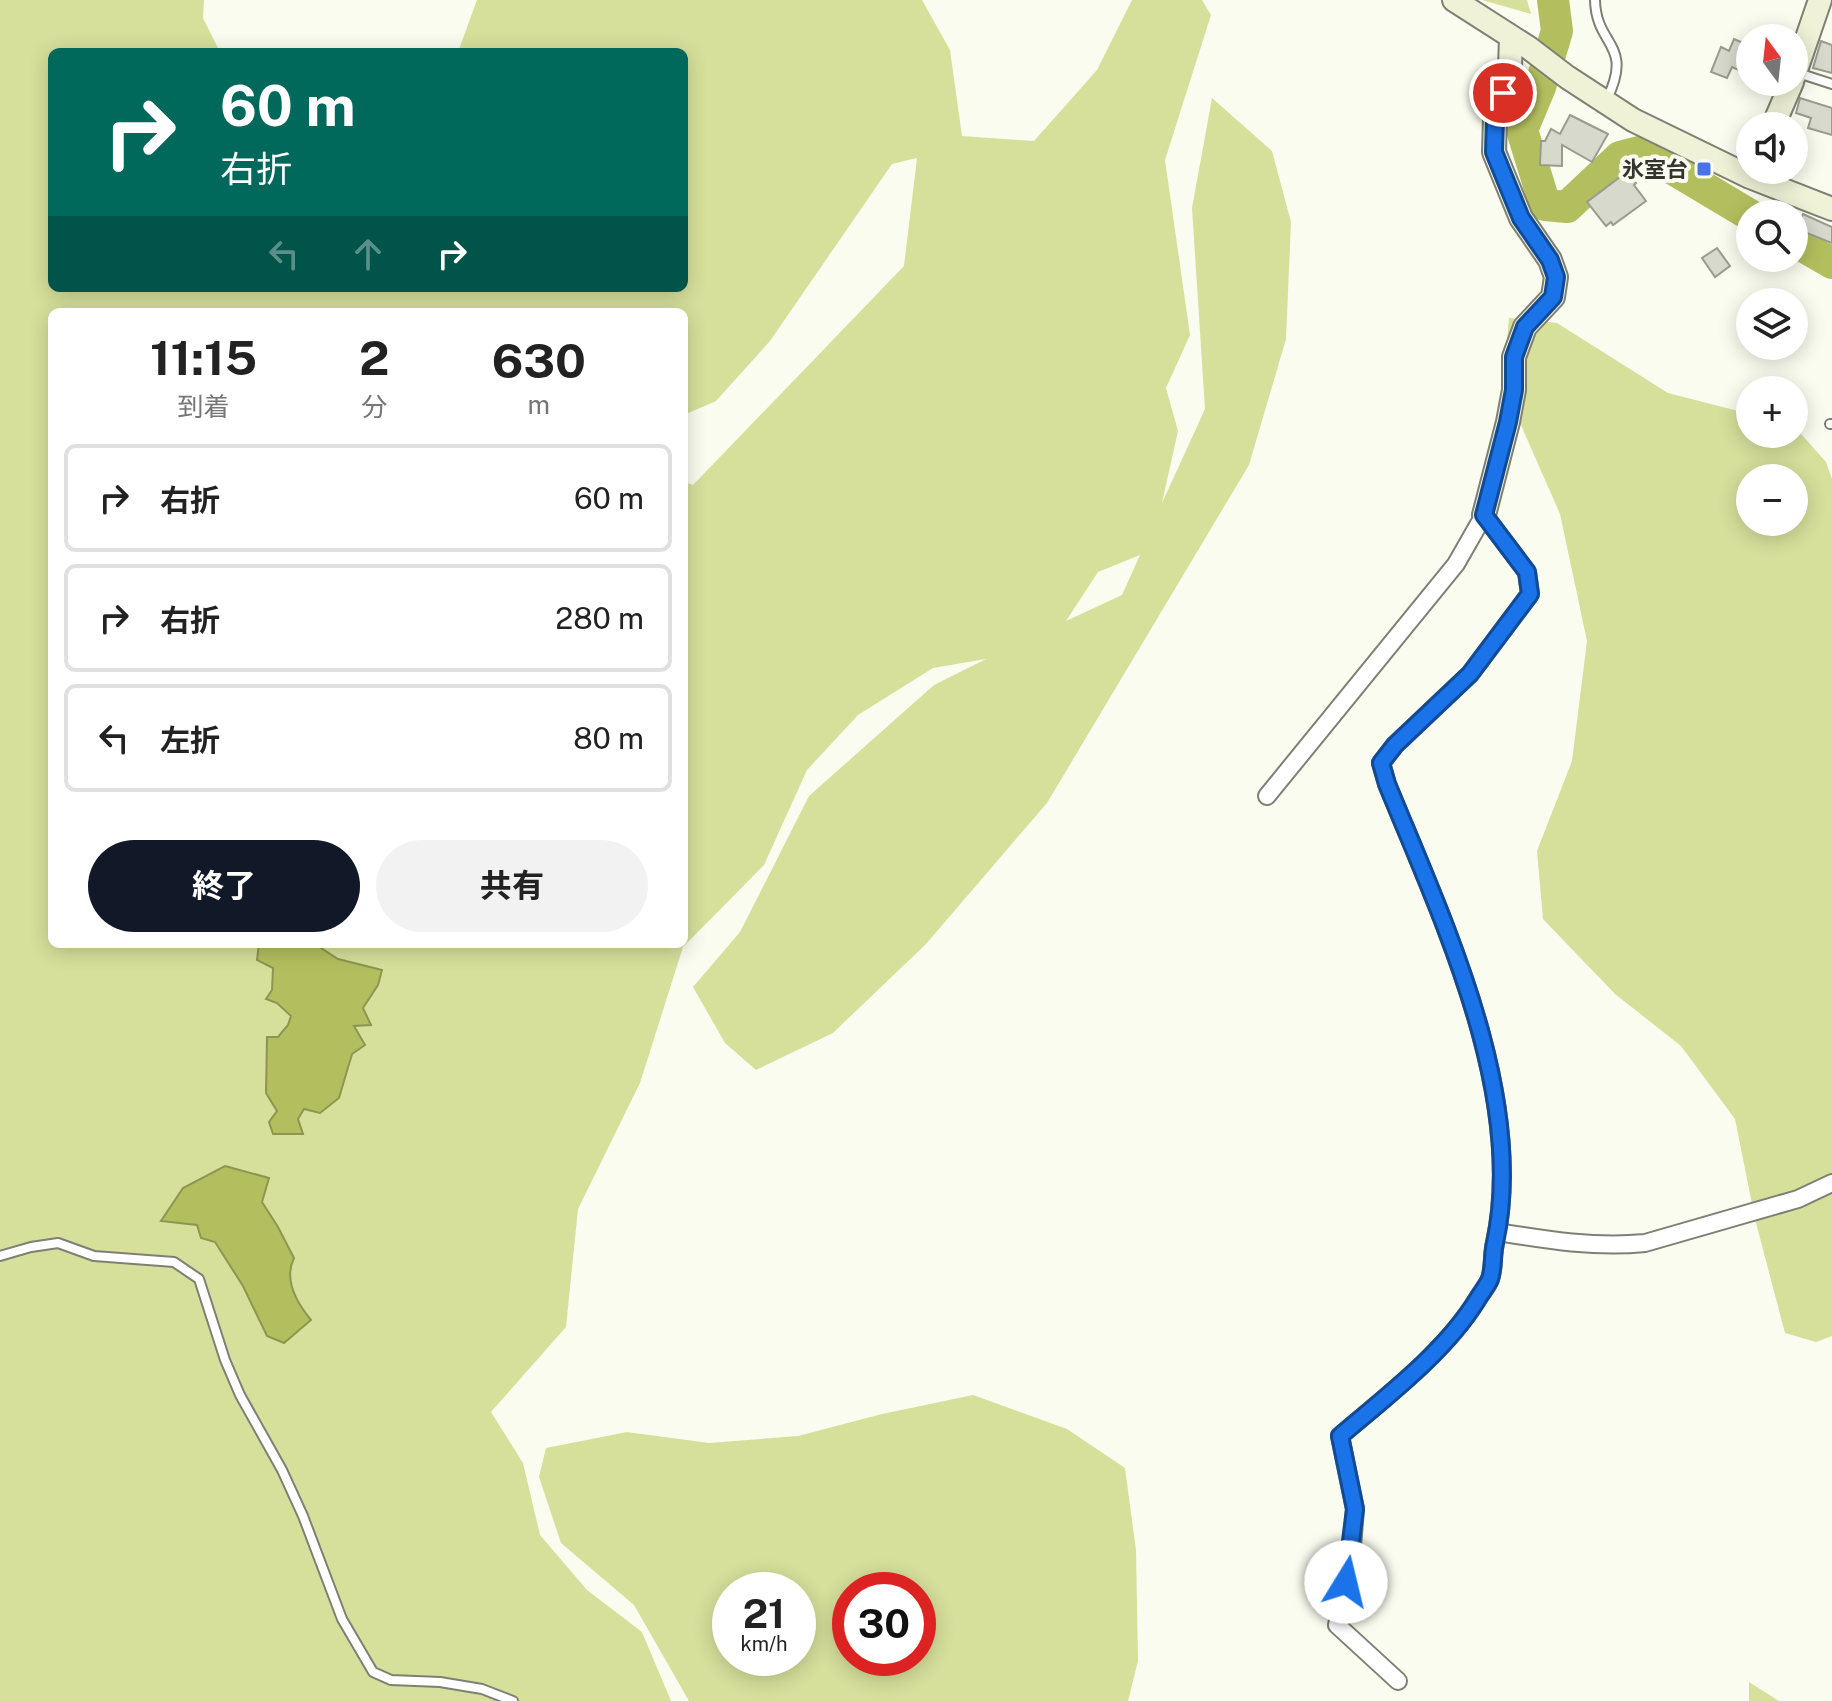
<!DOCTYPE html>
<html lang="ja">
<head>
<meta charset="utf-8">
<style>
	:root { --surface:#fff; --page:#f2f2f2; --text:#222; --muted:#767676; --line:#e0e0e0; --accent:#111827 }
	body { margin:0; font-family:"Public Sans","Noto Sans JP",sans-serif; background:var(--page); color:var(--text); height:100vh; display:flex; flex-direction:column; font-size:30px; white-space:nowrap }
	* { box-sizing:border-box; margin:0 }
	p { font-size:26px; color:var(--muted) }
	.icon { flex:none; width:44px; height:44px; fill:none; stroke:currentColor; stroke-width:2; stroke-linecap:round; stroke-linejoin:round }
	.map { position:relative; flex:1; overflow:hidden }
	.panel { position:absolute; left:48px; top:308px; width:640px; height:640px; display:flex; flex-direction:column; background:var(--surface); border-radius:12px; box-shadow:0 4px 20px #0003 }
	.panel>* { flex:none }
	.guide { position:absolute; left:48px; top:48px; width:640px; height:244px; border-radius:12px; box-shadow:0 4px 20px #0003; background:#00695c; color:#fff; overflow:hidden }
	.needle { width:52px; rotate:345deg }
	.fabs { position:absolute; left:1736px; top:24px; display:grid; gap:16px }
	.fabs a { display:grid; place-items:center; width:72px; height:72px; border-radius:50%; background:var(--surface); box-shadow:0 4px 20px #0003; font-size:40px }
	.speed { position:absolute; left:712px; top:1572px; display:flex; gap:16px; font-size:40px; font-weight:700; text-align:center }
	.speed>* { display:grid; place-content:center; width:104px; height:104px; border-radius:50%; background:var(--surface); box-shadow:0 4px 20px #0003; line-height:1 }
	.speed small { font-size:20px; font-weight:400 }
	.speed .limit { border:12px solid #d22; background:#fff; color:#111 }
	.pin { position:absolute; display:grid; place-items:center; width:68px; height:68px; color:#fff; margin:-34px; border:4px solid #fff; border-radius:50%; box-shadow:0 2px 8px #0007 }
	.me { position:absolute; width:88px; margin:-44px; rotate:9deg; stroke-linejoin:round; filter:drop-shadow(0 0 6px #0008) }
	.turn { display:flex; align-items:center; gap:28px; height:168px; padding:0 40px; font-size:36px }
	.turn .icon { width:104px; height:104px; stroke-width:2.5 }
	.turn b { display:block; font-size:56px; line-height:68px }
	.lanes { display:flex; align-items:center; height:76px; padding:0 40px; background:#0003; justify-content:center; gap:40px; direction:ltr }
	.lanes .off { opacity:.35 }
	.eta { display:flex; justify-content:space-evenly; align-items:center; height:136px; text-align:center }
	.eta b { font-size:48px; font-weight:700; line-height:56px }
	.cta { display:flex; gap:16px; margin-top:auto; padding:16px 40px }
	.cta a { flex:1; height:92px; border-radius:48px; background:var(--accent); color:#fff; font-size:32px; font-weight:700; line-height:92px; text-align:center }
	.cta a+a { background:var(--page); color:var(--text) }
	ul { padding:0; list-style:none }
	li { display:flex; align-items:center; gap:24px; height:108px; margin:0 16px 12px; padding:0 24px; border:4px solid var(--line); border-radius:12px }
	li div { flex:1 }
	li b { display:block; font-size:30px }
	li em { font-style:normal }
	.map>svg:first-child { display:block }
	.green { fill:#d6e09b; fill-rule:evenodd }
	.water { fill:#b3bf5e; stroke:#8d9650; stroke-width:2 }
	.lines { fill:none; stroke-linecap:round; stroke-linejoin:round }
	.river { stroke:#b3bf5e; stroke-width:32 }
	.building { fill:#d7d9cd; stroke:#999b90; stroke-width:2 }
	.lane-casing { stroke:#7e8075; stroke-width:12 }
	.street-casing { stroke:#7e8075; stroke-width:20 }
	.secondary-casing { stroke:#7e8075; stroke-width:26 }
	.lane { stroke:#fff; stroke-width:8 }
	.street { stroke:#fff; stroke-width:16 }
	.secondary { stroke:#eff2d6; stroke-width:22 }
	.route-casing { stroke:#114b97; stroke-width:20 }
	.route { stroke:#1a73e8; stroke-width:14 }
	.poi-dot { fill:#4674e6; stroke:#fafcef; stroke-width:3 }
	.labels { text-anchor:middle; stroke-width:8; stroke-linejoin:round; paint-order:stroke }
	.poi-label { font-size:22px; font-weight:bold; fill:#353530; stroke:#fafcef; text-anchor:end }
</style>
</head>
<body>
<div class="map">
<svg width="1832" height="1701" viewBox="0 0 1832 1701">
	<rect width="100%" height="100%" fill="#fafcef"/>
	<!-- green -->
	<path class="green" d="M 0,0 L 204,0 L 203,18 L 220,52 L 52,52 L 52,288 L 684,288 L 684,52 L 458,52 L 477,0 L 922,0 L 950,50 L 962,136 L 1034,141 L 1097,70 L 1132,0 L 1202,0 L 1211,15 L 1165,160 L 1190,335 L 1166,388 L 1178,431 L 1162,503 L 1205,409 L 1192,208 L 1212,98 L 1272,151 L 1291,222 L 1286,339 L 1249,465 L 1047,803 L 926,944 L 833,1033 L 756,1070 L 725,1043 L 693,987 L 740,932 L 809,796 L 934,685 L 986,659 L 933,668 L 858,715 L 807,770 L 764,865 L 683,947 L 640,1083 L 578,1209 L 566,1327 L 491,1412 L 523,1463 L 540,1535 L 587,1590 L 642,1632 L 671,1701 L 0,1701 ZM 917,158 L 904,266 L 693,485 L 684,482 L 684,944 L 52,944 L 52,312 L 684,312 L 684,415 L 716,401 L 770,341 L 892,164 ZM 1140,555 L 1122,595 L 1066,621 L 1098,572 Z
		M 1482,0 L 1527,0 L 1531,14 Z
		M 1509,318 L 1557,323 L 1668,393 L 1750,414 L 1750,434 L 1794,434 L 1794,426 L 1826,462 L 1832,479 L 1832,1336 L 1816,1342 L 1785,1333 L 1755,1219 L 1735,1119 L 1681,1046 L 1615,994 L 1543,919 L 1537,851 L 1572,761 L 1587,641 L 1560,514 L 1503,384 ZM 1750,478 L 1794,478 L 1794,522 L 1750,522 Z
		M 973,1395 L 1067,1429 L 1125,1468 L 1136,1550 L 1138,1661 L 1128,1701 L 689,1701 L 634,1605 L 561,1543 L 539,1477 L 546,1448 L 627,1432 L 709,1443 L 798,1436 L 882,1414 ZM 730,1590 L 798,1590 L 798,1658 L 730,1658 ZM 918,1590 L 918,1658 L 850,1658 L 850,1590 Z
		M 1749,1682 L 1779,1701 L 1749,1701 Z"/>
	<!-- water -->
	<path class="water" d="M 259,944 L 323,944 L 321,948 L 338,959 L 382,970 L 378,985 L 363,1008 L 371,1025 L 354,1026 L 365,1045 L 352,1054 L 339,1098 L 320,1113 L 304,1109 L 298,1119 L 303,1134 L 273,1134 L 269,1122 L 277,1111 L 266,1093 L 267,1037 L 278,1037 L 288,1025 L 291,1016 L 277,1003 L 266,999 L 272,990 L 273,968 L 257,960 Z
		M 225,1166 L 269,1178 L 262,1202 L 278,1227 L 294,1258 C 283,1280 297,1303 311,1320 L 284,1343 L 267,1336 L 243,1286 L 215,1242 L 201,1238 L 197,1225 L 161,1221 L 183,1188 Z"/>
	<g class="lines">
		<!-- river -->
		<path class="river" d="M 1553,0 L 1557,31 L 1540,87 L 1522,130 L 1545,205 L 1567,207 L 1620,157 L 1643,151 L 1750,215
			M 1794,241 L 1832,263"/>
	</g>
	<!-- building -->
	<path class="building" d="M 1734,39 L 1750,46 L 1750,75 L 1732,67 L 1727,78 L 1711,72 L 1721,47 L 1729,51 Z
		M 1821,41 L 1832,45 L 1832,73 L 1813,68 Z
		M 1800,98 L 1832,108 L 1832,135 L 1808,128 L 1811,118 L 1796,113 Z
		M 1570,115 L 1608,134 L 1592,162 L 1562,145 L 1562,166 L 1540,165 L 1541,141 L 1545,141 L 1551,129 L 1560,134 Z
		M 1628,171 L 1636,183 L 1634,185 L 1646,201 L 1613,225 L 1611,222 L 1606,226 L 1587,202 Z
		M 1803,214 L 1832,227 L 1832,243 L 1797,229 Z
		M 1717,248 L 1730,266 L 1715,277 L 1702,258 Z"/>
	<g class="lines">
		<!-- lane casing -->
		<g class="lane-casing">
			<path id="lane" d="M 1595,0 C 1596,47 1634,43 1607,99
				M 1798,73 L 1832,84
				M 1830,424 L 1832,424
				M 0,1256 L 31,1247 L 58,1243 L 94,1256 L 174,1262 L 199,1279 L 225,1360 L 240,1395 L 282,1470 L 303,1516 L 342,1619 L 373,1672 L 391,1680 L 440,1682 L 482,1689 L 513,1701"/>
		</g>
		<!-- street casing -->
		<g class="street-casing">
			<path id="street" d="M 1267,796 L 1456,564 L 1484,515 L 1527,572 L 1530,594 L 1470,674 L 1395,745 L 1381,763 L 1387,784 C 1442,919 1527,1095 1495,1243 C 1492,1255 1494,1268 1490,1279 C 1488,1286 1481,1293 1477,1300 C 1445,1352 1387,1396 1340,1436 L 1355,1509 L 1351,1560 L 1337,1625 L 1398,1681
				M 1498,1232 C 1547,1240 1595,1248 1645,1243 L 1798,1199 L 1832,1183"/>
		</g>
		<!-- secondary casing -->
		<g class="secondary-casing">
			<path id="secondary" d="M 1454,0 L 1529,48 L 1567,77 L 1633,120 L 1750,177 L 1832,209
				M 1794,76 L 1820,0
				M 1773,126 L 1792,82
				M 1484,515 L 1508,422 L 1514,390 L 1514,357 L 1525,327 L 1553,297 L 1556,277 L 1550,260 L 1521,218 L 1494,152 L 1495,118 L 1510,67 L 1511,38"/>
		</g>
		<!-- lane -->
		<use href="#lane" class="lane"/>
		<!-- street -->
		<use href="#street" class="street"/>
		<!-- secondary -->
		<use href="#secondary" class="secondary"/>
	</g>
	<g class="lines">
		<!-- route casing -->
		<g class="route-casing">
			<path id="route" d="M 1346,1582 L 1355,1509 L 1340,1436 C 1387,1396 1445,1352 1477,1300 C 1481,1293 1487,1286 1490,1279 C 1494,1268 1492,1255 1495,1243 C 1527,1095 1442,919 1387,784 L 1381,763 L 1395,745 L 1470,674 L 1530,594 L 1527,572 L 1484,515 L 1508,422 L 1514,390 L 1514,357 L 1525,327 L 1553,297 L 1556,277 L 1550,260 L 1521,218 L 1494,152 L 1495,118 L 1503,93"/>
		</g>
		<!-- route -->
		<use href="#route" class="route"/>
	</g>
	<!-- markers -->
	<rect class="poi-dot" x="1696" y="161" width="16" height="16" rx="4"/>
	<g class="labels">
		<!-- poi labels -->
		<g class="poi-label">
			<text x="1688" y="177">氷室台</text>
		</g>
	</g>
</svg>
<div class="fabs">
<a><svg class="needle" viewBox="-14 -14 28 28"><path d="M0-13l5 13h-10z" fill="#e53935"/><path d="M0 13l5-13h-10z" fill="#767676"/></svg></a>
<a><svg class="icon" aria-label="sound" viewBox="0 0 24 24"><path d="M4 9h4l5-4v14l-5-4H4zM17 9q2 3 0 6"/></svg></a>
<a><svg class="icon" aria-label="search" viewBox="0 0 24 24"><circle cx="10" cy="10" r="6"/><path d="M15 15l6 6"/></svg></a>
<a><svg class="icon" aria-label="layers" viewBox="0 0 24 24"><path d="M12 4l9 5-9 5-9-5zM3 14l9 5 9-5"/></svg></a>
<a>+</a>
<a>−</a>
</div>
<div class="speed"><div>21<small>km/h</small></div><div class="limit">30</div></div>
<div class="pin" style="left:1503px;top:93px;background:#d93025"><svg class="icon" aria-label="arrive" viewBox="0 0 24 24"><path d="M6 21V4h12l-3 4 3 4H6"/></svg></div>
<svg class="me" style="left:1346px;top:1582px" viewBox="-20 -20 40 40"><circle r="19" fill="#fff"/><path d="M0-13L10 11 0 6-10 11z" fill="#1a73e8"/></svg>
<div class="guide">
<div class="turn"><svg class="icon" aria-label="right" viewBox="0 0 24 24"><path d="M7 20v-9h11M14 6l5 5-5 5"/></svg><div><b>60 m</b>右折</div></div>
<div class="lanes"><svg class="icon off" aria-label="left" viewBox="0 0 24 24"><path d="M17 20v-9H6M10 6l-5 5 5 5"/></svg><svg class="icon off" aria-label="ahead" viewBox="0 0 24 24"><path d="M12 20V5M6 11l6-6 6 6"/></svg><svg class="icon" aria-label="right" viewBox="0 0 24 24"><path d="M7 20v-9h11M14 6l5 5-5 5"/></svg></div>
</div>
<section class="panel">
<div class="eta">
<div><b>11:15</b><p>到着</p></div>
<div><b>2</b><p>分</p></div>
<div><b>630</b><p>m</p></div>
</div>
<ul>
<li><svg class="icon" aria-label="right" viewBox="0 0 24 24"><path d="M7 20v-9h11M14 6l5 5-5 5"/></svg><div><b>右折</b></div><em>60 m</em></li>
<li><svg class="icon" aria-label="right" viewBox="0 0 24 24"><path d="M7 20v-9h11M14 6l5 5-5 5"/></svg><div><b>右折</b></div><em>280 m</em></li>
<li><svg class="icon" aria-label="left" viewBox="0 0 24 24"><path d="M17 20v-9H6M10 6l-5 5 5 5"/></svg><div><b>左折</b></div><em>80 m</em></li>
</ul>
<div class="cta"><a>終了</a><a>共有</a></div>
</section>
</div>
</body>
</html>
